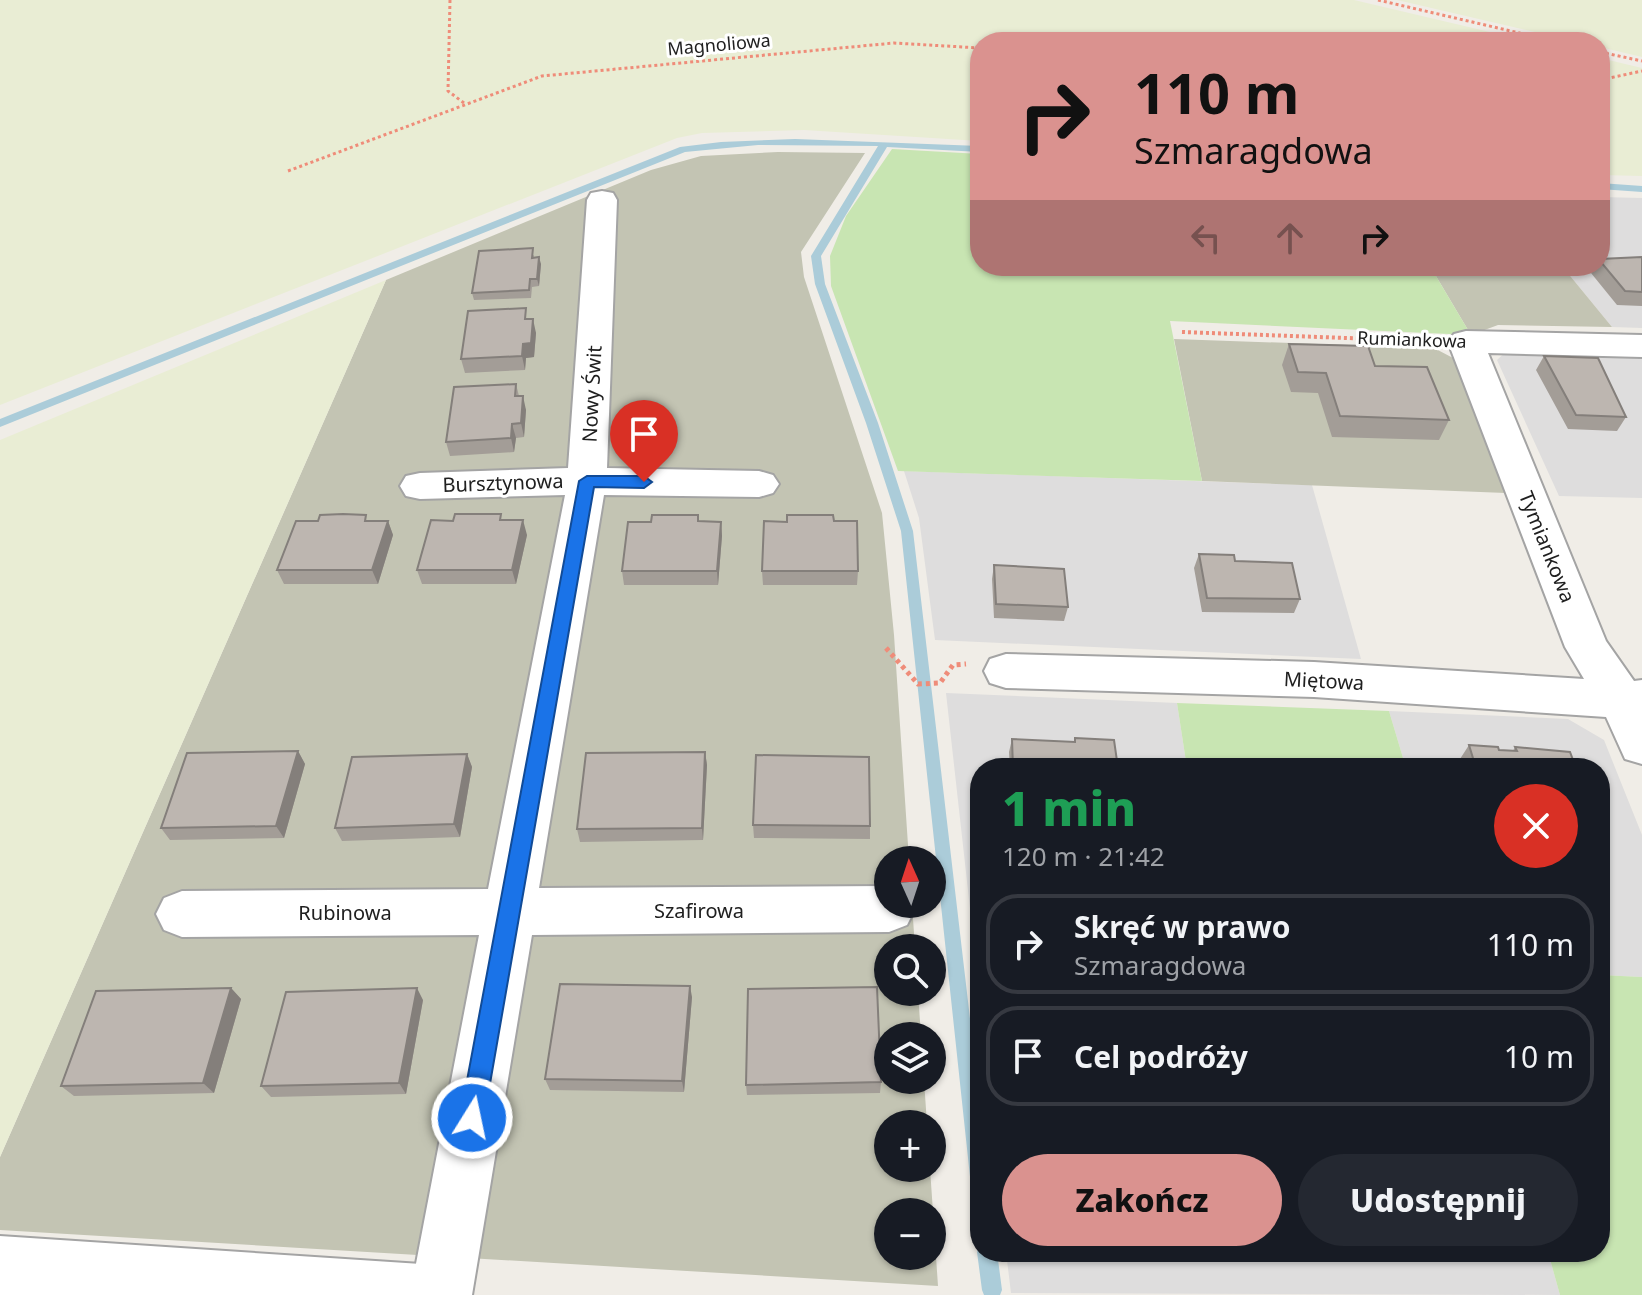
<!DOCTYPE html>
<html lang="pl">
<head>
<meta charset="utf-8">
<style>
	:root { --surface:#171b24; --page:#242831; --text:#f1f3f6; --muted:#9ea1a6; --line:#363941; --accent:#da928f }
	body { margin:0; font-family:"Noto Sans",sans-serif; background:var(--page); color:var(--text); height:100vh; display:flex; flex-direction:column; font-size:30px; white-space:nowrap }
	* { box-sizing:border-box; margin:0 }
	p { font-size:26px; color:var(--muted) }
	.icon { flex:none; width:44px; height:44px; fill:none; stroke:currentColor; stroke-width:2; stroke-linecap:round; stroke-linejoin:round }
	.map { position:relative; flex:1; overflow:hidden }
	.sheet { position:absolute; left:970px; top:758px; width:640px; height:504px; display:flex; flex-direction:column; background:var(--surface); border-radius:32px; box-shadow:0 2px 6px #0004 }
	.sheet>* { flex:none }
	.banner { position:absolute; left:970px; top:32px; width:640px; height:244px; border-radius:32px; box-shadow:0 2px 6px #0004; background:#da928f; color:#111; overflow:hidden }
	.needle { width:52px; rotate:357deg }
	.fabs { position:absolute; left:874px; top:846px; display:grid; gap:16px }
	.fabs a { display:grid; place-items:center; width:72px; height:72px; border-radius:50%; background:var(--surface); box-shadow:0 2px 6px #0004; font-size:40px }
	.pin { position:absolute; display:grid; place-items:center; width:68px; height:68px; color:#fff; margin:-82px -34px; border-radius:50% 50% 50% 0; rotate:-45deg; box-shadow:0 0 8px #0007 }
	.pin .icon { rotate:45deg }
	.me { position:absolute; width:88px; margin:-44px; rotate:10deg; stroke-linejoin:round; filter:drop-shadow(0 0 6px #0008) }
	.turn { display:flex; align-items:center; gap:28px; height:168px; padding:0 32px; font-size:36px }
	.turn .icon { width:104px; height:104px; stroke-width:2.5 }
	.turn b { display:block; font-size:56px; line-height:68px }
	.lanes { display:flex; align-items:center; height:76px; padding:0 32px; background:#0003; justify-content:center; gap:40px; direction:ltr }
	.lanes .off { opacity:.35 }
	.round { display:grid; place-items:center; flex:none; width:84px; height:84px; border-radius:42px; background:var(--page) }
	.overview { display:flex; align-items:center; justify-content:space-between; height:136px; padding:0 32px }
	h1 { font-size:48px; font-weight:800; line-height:60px; color:#1e9e55 }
	.primary-button { display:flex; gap:16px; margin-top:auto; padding:16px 32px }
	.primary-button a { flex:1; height:92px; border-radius:48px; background:var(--accent); color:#111; font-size:32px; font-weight:800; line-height:92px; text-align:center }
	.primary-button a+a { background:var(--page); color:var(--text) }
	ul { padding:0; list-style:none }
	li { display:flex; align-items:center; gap:24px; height:100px; margin:0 16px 12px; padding:0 16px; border:4px solid var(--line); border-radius:32px }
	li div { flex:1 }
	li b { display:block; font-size:30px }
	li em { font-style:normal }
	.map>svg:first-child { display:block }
	.residential { fill:#dedddd }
	.construction { fill:#c3c4b3; fill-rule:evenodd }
	.farmland { fill:#e9edd4 }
	.grass { fill:#c8e5b2 }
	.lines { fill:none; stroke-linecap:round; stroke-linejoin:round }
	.stream { fill:#abccd9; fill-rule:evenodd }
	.minor-casing { stroke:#a4a4a4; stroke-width:4 }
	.tertiary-casing { stroke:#a4a4a4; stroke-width:4 }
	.path-far2 { stroke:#ef8c79; stroke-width:3; stroke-dasharray:3 3; stroke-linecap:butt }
	.path-far1 { stroke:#ef8c79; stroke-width:4; stroke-dasharray:3 3; stroke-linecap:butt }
	.path { stroke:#ef8c79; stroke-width:5; stroke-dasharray:4 4; stroke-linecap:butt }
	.minor { fill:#fff; fill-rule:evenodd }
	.tertiary { fill:#fff; fill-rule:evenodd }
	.wall { fill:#a39d97 }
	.shaded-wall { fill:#847f7b }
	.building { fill:#bdb6b0; stroke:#847f7b; stroke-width:2 }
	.route { fill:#1a73e8; stroke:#114b97; stroke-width:2 }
	.labels { text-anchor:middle; stroke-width:6; stroke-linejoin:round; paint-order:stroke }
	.far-street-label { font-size:18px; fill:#202020; stroke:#fff }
	.street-label { font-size:20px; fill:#202020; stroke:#fff }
</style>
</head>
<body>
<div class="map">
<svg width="1642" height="1295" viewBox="0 0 1642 1295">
	<rect width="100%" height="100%" fill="#f0ede7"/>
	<!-- residential -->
	<path class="residential" d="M 1600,197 L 1642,198 L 1642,328 L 1612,327 L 1562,266 L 1600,266 Z
		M 1509,349 L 1642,354 L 1642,498 L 1559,496 L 1497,360 Z
		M 904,471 L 1312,485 L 1361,659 L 935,640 L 919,518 Z
		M 946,693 L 1177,703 L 1187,768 L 980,768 L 980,998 Z
		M 1389,711 L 1568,719 L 1604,740 L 1642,835 L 1642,977 L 1600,975 L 1600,768 L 1406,768 Z
		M 1006,1252 L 1548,1252 L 1560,1295 L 1011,1293 Z"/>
	<!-- construction -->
	<path class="construction" d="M 778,152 L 865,153 L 801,252 L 804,277 L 882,513 L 894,635 L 909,860 L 888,860 L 888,904 L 912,904 L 915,948 L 888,948 L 888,992 L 918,992 L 921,1036 L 888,1036 L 888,1080 L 924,1080 L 927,1124 L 888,1124 L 888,1168 L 930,1168 L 938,1286 L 0,1230 L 0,1157 L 386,280 L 651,170 L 701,156 ZM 888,1212 L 932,1212 L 932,1256 L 888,1256 Z
		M 1430,266 L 1562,266 L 1612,327 L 1498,325 L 1471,335 Z
		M 1174,339 L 1434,348 L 1453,358 L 1506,493 L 1202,481 Z"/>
	<!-- farmland -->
	<path class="farmland" d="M 0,0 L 1354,0 L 1532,42 L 980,42 L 980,141 L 804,130 L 702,133 L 677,138 L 0,405 Z
		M 1397,0 L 1642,0 L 1642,57 L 1600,47 L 1600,42 L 1578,42 Z
		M 1600,58 L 1642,68 L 1642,176 L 1600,175 Z
		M 386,280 L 0,1157 L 0,440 Z"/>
	<!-- grass -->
	<path class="grass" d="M 892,149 L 980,154 L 980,266 L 1430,266 L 1471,335 L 1170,321 L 1202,481 L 898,471 L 831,286 L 830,256 L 846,216 Z
		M 1177,703 L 1389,711 L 1406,768 L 1187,768 Z
		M 1600,975 L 1642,977 L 1642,1295 L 1560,1295 L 1548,1252 L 1600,1252 Z"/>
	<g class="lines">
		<!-- stream -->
		<path class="stream" d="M 795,139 L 980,146 L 980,152 L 887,147 L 821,256 L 825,284 L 878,423 L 913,531 L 980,1104 L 980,1195 L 973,1193 L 971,1186 L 901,531 L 866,423 L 815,284 L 811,256 L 878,146 L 758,145 L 685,152 L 0,427 L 0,419 L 680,147 L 721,142 Z
			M 1600,183 L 1642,186 L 1642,192 L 1600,189 Z
			M 980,1245 L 980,1252 L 997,1252 L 1002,1290 L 1000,1295 L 984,1295 L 982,1290 L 977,1252 Z"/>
		<!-- minor casing -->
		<g class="minor-casing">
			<path id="minor" d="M 602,191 L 613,193 L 617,200 L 607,468 L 759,471 L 773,475 L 779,484 L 773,493 L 759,497 L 604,495 L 539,888 L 888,886 L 888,904 L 913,904 L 915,909 L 907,925 L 889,932 L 532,935 L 472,1295 L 410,1295 L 479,935 L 182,937 L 164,930 L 156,914 L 164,898 L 182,891 L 488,889 L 565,495 L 420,499 L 406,496 L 400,486 L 406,476 L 420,473 L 568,468 L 587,200 L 591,193 Z
				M 1466,331 L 1642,335 L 1642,357 L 1488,353 L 1606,641 L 1634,681 L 1642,680 L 1642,764 L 1625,759 L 1606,717 L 1314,697 L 1006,688 L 990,683 L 984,671 L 990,659 L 1006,654 L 1314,662 L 1584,679 L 1565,647 L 1448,342 L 1454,334 Z"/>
		</g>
		<!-- tertiary casing -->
		<g class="tertiary-casing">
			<path id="tertiary" d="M 0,1236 L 421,1264 L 443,1273 L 452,1295 L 0,1295 Z"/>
		</g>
		<!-- path-far2 -->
		<path class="path-far2" d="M 450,0 L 448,91 L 464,103
			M 1378,0 L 1558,42
			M 1600,52 L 1642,61
			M 1600,80 L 1642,71
			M 288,171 L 542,76 L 894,43 L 980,48"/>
		<!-- path-far1 -->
		<path class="path-far1" d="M 1182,332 L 1429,341"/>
		<!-- path -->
		<path class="path" d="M 886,648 L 918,684 L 940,683 L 953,665 L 966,664"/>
		<!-- minor -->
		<use href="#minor" class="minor"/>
		<!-- tertiary -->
		<use href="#tertiary" class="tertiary"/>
	</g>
	<!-- wall -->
	<path class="wall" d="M 534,255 L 534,258 L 541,264 L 539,286 L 532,287 L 531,298 L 474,300 L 472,293 Z
		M 1642,257 L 1642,306 L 1617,305 L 1591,273 L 1595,266 L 1600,266 L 1600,259 Z
		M 1462,266 L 1546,266 L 1465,271 Z
		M 528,319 L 536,333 L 534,357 L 526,358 L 525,370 L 465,373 L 461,359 Z
		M 1289,344 L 1375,366 L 1449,420 L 1439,440 L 1332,437 L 1318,393 L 1291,392 L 1282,365 Z
		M 1544,356 L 1626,417 L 1617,431 L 1568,429 L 1536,370 Z
		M 516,384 L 519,396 L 526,410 L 524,437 L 516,438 L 514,452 L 450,456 L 446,442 Z
		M 503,520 L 527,535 L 516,584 L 422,584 L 417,570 Z
		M 369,521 L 388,521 L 393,535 L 378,584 L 284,584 L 277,570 Z
		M 698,521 L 721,522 L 722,536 L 718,585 L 624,585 L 622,571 Z
		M 834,521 L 858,571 L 857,585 L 763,585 L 762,571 Z
		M 1199,554 L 1235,561 L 1300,599 L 1294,613 L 1202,612 L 1194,568 Z
		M 994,565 L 1068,607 L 1064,621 L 994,618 L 992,579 Z
		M 1075,738 L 1118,768 L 1010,768 L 1009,752 L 1012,739 L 1074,742 Z
		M 1469,745 L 1499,750 L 1513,751 L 1515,747 L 1576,768 L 1463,768 L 1460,759 Z
		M 298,751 L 305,764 L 284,838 L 170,840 L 161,828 Z
		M 705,752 L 707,765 L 703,840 L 580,842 L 577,829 Z
		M 467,754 L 472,767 L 460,837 L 342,841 L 335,828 Z
		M 753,825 L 870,826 L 870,839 L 754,838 Z
		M 231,988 L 241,999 L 214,1093 L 74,1096 L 61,1086 Z
		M 692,997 L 684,1092 L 550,1090 L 545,1079 Z
		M 423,1000 L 406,1094 L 271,1097 L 261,1086 Z
		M 881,1082 L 880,1093 L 747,1095 L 746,1085 Z"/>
	<!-- shaded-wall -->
	<path class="shaded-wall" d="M 539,257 L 541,264 L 539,286 L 537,279 Z
		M 533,319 L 536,333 L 534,357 L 526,358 L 525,370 L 522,356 L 523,344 Z
		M 523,396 L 526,410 L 524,437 L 521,423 Z
		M 512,424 L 516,438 L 514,452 L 511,438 Z
		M 523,520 L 527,535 L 516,584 L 512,570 Z
		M 388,521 L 393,535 L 378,584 L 372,570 Z
		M 721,522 L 722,536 L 718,585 L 717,571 Z
		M 298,751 L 305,764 L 284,838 L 276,826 Z
		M 705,752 L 707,765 L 703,840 L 702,828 Z
		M 467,754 L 472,767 L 460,837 L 454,824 Z
		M 690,986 L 692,997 L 684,1092 L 682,1081 Z
		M 231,988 L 241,999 L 214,1093 L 203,1083 Z
		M 417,988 L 423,1000 L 406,1094 L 399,1083 Z"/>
	<!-- building -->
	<path class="building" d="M 533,248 L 532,258 L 539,257 L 537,279 L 530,279 L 529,290 L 472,293 L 479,251 Z
		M 1642,257 L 1642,292 L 1625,291 L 1600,261 L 1600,259 Z
		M 526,308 L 525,319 L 533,319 L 531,343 L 523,344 L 522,356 L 461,359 L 468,311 Z
		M 1289,344 L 1368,346 L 1375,366 L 1427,367 L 1449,420 L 1340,416 L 1326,373 L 1298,372 Z
		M 1544,356 L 1598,358 L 1626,417 L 1576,415 Z
		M 516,384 L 515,396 L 523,396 L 521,423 L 512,424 L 511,438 L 446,442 L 454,387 Z
		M 343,514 L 366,515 L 365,521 L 388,521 L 372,570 L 277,570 L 296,521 L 318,521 L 320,515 Z
		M 455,514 L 501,514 L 500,520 L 523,520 L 512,570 L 417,570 L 431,520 L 453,521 Z
		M 652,515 L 698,515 L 698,521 L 721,522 L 717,571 L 622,571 L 628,522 L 651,522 Z
		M 787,515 L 833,515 L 834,521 L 857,521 L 858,571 L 762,571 L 764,521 L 787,522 Z
		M 1199,554 L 1234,555 L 1235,561 L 1292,563 L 1300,599 L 1207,598 Z
		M 994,565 L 1064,569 L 1068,607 L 996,604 Z
		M 1075,738 L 1114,740 L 1118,768 L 1013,768 L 1012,739 L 1075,742 Z
		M 1469,745 L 1498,747 L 1499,750 L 1517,751 L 1515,747 L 1570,752 L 1576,768 L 1476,768 Z
		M 298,751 L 276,826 L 161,828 L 187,753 Z
		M 705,752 L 702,828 L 577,829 L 586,753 Z
		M 467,754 L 454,824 L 335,828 L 352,757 Z
		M 756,755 L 869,757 L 870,826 L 753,825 Z
		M 560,984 L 690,986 L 682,1081 L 545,1079 Z
		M 877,987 L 881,1082 L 746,1085 L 748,989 Z
		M 231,988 L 203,1083 L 61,1086 L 96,991 Z
		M 417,988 L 399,1083 L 261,1086 L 286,992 Z"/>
	<!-- route -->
	<path class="route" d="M 587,476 L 644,476 L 652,482 L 644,488 L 594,487 L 484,1118 L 481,1127 L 472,1130 L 464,1127 L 460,1118 L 579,481 Z"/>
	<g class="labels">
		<!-- far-street labels -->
		<g class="far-street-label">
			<text transform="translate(719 45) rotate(-5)" y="6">Magnoliowa</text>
			<text transform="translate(1412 340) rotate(2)" y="6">Rumiankowa</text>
		</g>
		<!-- street labels -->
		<g class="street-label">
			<text transform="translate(592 394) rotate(-87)" y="7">Nowy Świt</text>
			<text transform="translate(503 483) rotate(-2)" y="7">Bursztynowa</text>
			<text transform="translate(1547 547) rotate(68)" y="7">Tymiankowa</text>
			<text transform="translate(1324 681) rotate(3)" y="7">Miętowa</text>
			<text x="699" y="918">Szafirowa</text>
			<text x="345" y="920">Rubinowa</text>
		</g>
	</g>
</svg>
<div class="fabs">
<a><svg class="needle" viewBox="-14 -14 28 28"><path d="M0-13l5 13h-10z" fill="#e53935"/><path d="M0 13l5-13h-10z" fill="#9ea1a6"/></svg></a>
<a><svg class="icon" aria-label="search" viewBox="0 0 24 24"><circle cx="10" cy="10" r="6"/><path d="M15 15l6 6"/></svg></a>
<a><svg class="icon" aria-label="layers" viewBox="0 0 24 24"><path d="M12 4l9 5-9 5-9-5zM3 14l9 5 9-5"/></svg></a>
<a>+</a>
<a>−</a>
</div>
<div class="pin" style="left:644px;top:482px;background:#d93025"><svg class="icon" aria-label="arrive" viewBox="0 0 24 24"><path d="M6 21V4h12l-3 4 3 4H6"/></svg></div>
<svg class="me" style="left:472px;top:1118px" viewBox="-20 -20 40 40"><circle r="17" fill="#1a73e8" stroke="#fff" stroke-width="3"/><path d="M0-11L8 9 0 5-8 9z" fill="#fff"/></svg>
<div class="banner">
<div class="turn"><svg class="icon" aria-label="right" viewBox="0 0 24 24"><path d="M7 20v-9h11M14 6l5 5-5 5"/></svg><div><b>110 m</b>Szmaragdowa</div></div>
<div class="lanes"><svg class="icon off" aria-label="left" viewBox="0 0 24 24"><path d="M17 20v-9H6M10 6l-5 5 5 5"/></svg><svg class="icon off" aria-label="ahead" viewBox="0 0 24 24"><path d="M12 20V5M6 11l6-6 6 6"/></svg><svg class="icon" aria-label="right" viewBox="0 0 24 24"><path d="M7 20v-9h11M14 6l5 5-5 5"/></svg></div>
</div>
<section class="sheet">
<div class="overview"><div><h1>1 min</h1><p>120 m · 21:42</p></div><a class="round" style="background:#d93025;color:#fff"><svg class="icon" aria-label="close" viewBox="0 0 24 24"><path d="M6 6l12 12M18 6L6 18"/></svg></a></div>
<ul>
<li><svg class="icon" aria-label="right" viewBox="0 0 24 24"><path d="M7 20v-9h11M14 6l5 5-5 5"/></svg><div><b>Skręć w prawo</b><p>Szmaragdowa</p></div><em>110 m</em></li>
<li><svg class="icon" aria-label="arrive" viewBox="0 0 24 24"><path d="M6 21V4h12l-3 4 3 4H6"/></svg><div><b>Cel podróży</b></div><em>10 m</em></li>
</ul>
<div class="primary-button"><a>Zakończ</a><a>Udostępnij</a></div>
</section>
</div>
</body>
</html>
